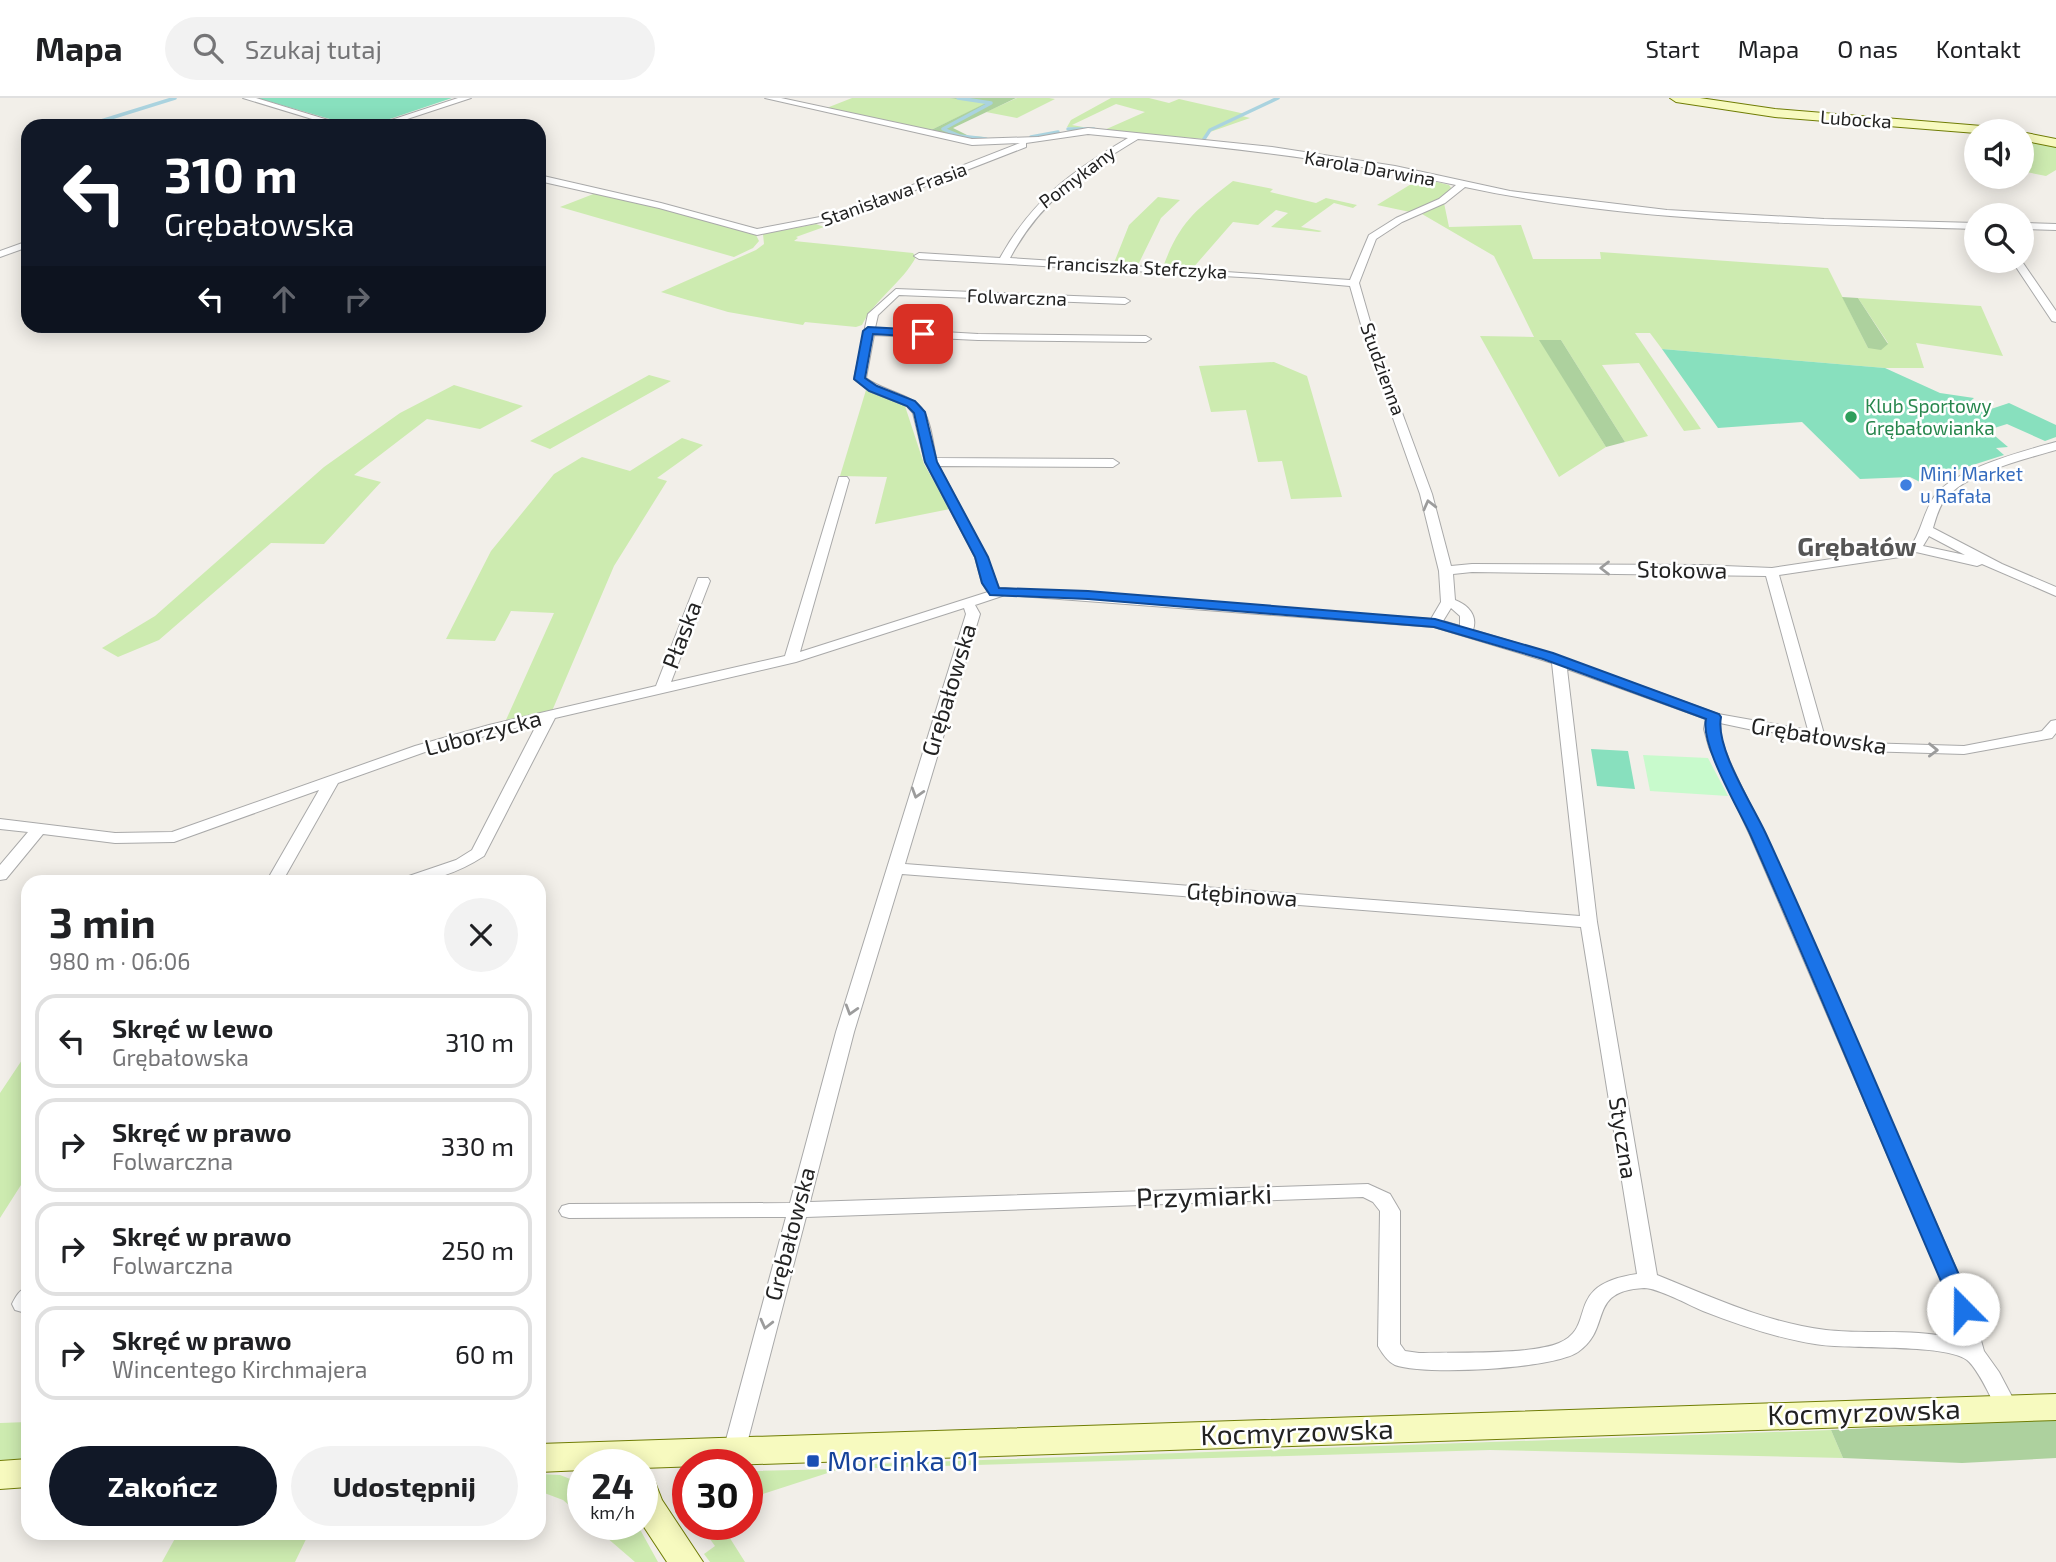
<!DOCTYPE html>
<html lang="pl">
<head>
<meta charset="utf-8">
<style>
	:root { --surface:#fff; --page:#f2f2f2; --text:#202124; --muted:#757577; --line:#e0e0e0; --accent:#111827 }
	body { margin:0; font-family:"Exo 2",sans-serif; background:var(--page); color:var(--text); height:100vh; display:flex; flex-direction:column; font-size:26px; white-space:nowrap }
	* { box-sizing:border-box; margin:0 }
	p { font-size:23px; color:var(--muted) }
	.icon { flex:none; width:38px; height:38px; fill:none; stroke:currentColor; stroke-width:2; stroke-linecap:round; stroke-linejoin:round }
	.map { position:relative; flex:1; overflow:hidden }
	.drawer { position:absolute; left:21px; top:777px; width:525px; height:665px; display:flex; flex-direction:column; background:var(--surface); border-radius:21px; box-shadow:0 4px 18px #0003 }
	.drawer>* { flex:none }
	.banner { position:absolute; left:21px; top:21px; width:525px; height:214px; border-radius:21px; box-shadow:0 4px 18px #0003; background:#111827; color:#fff; overflow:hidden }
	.buttons { position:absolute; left:1964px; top:21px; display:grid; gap:14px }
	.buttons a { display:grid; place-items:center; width:70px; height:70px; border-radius:50%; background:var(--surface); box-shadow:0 4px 18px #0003; font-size:35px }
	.speed { position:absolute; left:567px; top:1351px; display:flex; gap:14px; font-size:35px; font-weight:700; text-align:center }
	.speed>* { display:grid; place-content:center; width:91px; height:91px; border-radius:50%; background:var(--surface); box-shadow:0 4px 18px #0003; line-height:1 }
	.speed small { font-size:18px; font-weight:400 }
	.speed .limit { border:10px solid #d22; background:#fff; color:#111 }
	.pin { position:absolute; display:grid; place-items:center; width:60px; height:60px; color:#fff; margin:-30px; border-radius:14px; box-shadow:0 4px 10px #0006 }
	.me { position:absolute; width:77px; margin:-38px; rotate:338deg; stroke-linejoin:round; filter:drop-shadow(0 0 5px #0008) }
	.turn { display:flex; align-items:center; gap:24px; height:147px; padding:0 28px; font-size:32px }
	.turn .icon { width:91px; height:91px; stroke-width:2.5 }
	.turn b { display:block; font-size:49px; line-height:60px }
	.lanes { display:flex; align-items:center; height:66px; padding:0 28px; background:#0003; justify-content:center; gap:35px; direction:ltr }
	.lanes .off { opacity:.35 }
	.round { display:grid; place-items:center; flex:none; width:74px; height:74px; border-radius:37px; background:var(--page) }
	.summary { display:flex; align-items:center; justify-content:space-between; height:119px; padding:0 28px }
	h1 { font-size:42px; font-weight:700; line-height:52px }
	.cta { display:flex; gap:14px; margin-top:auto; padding:14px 28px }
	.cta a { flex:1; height:80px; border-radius:42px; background:var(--accent); color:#fff; font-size:28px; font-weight:700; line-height:80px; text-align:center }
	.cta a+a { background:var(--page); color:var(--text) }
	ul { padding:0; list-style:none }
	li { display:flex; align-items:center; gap:21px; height:94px; margin:0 14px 10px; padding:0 14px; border:4px solid var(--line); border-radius:21px }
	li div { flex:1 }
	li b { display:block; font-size:26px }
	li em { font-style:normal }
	header { display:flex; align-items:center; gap:42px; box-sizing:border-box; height:98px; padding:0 35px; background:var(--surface); border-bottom:2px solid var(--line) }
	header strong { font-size:33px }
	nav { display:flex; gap:38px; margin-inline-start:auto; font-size:24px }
	.search { width:490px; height:63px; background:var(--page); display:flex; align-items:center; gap:18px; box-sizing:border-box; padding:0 24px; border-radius:38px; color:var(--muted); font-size:26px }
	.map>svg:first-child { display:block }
	.grass { fill:#cdebb0 }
	.forest { fill:#add19e }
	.park { fill:#c8facc }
	.pitch { fill:#88e0be }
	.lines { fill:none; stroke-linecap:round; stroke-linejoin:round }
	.stream { stroke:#aad3df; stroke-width:3.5 }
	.street-casing { stroke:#a9a9a9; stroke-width:2 }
	.secondary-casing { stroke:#707d05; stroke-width:2 }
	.street { fill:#fff; fill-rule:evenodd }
	.secondary { fill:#f7fabf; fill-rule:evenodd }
	.oneway { stroke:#9c9c9c }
	.route { fill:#1a73e8; stroke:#114b97; stroke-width:2 }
	.leisure-dot { fill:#2e9e5b; stroke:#fff; stroke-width:2.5 }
	.shop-dot { fill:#3f7fe0; stroke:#fff; stroke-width:2.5 }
	.transit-dot { fill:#1a4fb4; stroke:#fff; stroke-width:2.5 }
	.labels { text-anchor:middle; stroke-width:5; stroke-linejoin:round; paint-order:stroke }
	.far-street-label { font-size:19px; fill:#222; stroke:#fff }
	.far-leisure-label { font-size:19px; fill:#27864d; stroke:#fff; text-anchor:start }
	.far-shop-label { font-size:19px; fill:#366cbe; stroke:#fff; text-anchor:start }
	.street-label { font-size:23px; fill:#222; stroke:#fff }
	.quarter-label { font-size:26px; font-weight:bold; fill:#555; stroke:#fff }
	.near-street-label { font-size:28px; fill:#222; stroke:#fff }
	.near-transit-label { font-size:28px; fill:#164399; stroke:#fff; text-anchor:start }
</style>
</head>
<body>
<header>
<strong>Mapa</strong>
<div class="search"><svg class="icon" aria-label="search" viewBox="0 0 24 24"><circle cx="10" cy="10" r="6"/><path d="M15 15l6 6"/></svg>Szukaj tutaj</div>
<nav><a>Start</a><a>Mapa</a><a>O nas</a><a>Kontakt</a></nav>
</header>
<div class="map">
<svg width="2056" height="1464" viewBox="0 0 2056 1464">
	<rect width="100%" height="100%" fill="#f2efe9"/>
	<!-- grass -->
	<path class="grass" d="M 852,0 L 949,0 L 987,5 L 929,33 L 824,11 Z
		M 1017,0 L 1049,0 L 1055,1 L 1017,20 L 986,14 Z
		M 1111,0 L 1149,0 L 1169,5 L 1179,1 L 1245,16 L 1242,18 L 1250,20 L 1210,34 L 1205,41 L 1102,33 L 1145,14 L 1116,6 L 1072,27 L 1083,29 L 1083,31 L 1067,29 L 1071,22 Z
		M 2021,41 L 2056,48 L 2056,72 L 2046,78 L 2021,73 Z
		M 1421,80 L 1449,87 L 1452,91 L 1445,98 L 1410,114 L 1377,107 Z
		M 1233,83 L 1273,91 L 1270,94 L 1316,105 L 1326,100 L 1357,107 L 1353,110 L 1334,105 L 1301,129 L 1322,133 L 1319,134 L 1271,129 L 1288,115 L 1276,112 L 1258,127 L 1233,124 L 1192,171 L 1163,169 C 1180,123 1196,112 1233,83 Z
		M 596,95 L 672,112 L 747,133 L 756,137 L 759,143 L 753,150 L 734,159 L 560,109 Z
		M 1158,99 L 1180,102 L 1161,120 L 1138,167 L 1114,165 L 1129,127 Z
		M 1444,105 L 1449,129 L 1521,127 L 1533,161 L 1601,161 L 1600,154 L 1828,170 L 1868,250 L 1888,245 L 1858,200 L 1981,208 L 2003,258 L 1916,245 L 1924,270 L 1885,270 L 1662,251 L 1650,235 L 1635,235 L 1701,331 L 1684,333 L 1639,265 L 1602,267 L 1648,338 L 1625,344 L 1561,242 L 1540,242 L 1606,349 L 1559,379 L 1480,238 L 1534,239 L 1494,158 L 1422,116 Z
		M 816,126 L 824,129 L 796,139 L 798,140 L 794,143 L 913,155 L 916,159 C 902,185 875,201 862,227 L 856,229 L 805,224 L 803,227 L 728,214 L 661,194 L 756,152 L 764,146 L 763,136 Z
		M 1274,264 L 1307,278 L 1342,399 L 1291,401 L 1282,363 L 1258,364 L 1246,312 L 1211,314 L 1199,268 Z
		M 649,277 L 671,283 L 550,351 L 530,343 Z
		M 454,287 L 523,308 L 480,331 L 427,321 L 354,377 L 381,384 L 324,446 L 271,445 L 159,542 L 118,559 L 102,550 L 155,518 L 324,369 L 400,315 Z
		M 866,292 L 905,308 L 924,366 L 950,411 L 875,426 L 887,379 L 840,378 Z
		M 682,340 L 703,347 L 657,380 L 667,383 L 614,468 L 552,613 L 506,622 L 554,515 L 511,513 L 495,543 L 446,541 L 491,453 L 554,376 L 582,359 L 630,373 Z
		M 28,953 L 28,1076 L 0,1120 L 0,995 Z
		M 28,1324 L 28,1361 L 0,1362 L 0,1325 Z
		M 1831,1332 L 1843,1360 L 1490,1352 L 840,1371 L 747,1401 L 747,1373 L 840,1371 L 843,1367 Z
		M 539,1376 L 560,1377 L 583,1386 L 583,1419 L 563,1402 L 539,1393 Z
		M 591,1426 L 637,1426 L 658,1464 L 635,1464 Z
		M 699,1426 L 721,1426 L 745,1464 L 710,1464 L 704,1456 L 715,1448 Z
		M 178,1435 L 309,1435 L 295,1464 L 162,1464 Z"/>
	<!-- forest -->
	<path class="forest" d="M 949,0 L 1016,0 L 953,30 L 969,38 L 983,39 L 979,43 L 929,33 L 986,5 Z
		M 1842,199 L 1858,200 L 1888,246 L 1881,252 L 1868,250 Z
		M 1539,242 L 1561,242 L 1625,344 L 1606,349 Z
		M 2056,1321 L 2056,1360 L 1962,1365 L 1843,1360 L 1831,1332 Z"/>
	<!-- park -->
	<path class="park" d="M 1643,657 L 1708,660 L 1728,698 L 1650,693 Z"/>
	<!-- pitch -->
	<path class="pitch" d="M 257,0 L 452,0 L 369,28 L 354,28 Z
		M 1662,251 L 1885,270 L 1940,295 L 1974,300 L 1966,307 L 1982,314 L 2009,305 L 2056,327 L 2056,339 L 2045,343 L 2007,326 L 1988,332 L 2008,349 L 1996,350 L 2004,357 L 1920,384 L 1910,379 L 1860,381 L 1802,324 L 1718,330 Z
		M 1591,651 L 1628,653 L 1635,691 L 1597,688 Z"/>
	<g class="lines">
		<!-- stream -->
		<path class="stream" d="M 958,0 L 991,5 L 943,31 L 960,38 L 986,41
			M 85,28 L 175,0
			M 1068,31 L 1094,31
			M 1031,39 L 1058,34
			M 1204,41 L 1210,32 L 1278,0"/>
		<!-- street casing -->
		<g class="street-casing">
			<path id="street" d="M 243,0 L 256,0 L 348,28 L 335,28 Z
				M 458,0 L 471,0 L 386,28 L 373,28 Z
				M 765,0 L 781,0 L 972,41 L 1038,39 L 1088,30 L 1272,49 L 1395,68 L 1510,93 L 1667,112 L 1824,121 L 1976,125 L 1976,131 C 1806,126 1632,125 1465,89 L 1445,105 L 1402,124 L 1376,141 L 1359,185 L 1376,244 L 1432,396 L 1451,468 L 1472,466 L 1700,467 L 1772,470 L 1898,451 L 1910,447 L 1914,443 C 1923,428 1925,409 1937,395 C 1960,370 2023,353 2056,344 L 2056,352 C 2025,361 1967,375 1946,400 C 1939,408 1936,420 1933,430 L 2002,466 L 2056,489 L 2056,498 L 1982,466 L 1977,468 L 1916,454 L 1900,459 L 1779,477 L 1824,636 L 1863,645 L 1964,648 L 2042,633 L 2051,623 L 2056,622 L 2056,635 L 2052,640 L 1964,656 L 1863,653 L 1789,636 L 1753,632 L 1720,625 C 1715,646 1758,718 1768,742 C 1835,894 1902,1047 1969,1200 L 1984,1253 L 1999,1274 L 2018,1310 L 2015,1316 L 2007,1319 L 1999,1316 C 1992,1302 1979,1272 1967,1262 C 1944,1245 1848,1252 1815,1246 C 1776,1240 1739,1227 1703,1213 C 1689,1207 1658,1190 1644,1190 C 1586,1193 1613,1230 1578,1254 C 1553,1271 1424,1278 1395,1267 C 1388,1264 1382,1255 1378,1248 L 1380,1113 L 1373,1104 L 1363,1099 L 806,1119 L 745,1353 L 742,1360 L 734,1362 L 726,1360 L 723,1353 L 786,1119 L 569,1120 L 562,1118 L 559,1113 L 562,1108 L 569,1106 L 790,1105 L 836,934 L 966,516 L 964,510 L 796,564 L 555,620 L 484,758 C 458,775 431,784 401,784 L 403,780 L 456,762 L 472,752 L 538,624 L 425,654 L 338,685 L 282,784 L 266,784 L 319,692 L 174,744 L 115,745 L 43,736 L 6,781 L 0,782 L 0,767 L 28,734 L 0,731 L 0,721 L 115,735 L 172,734 L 415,648 L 489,627 L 656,588 L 698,480 L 708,480 L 710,483 L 671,584 L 785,558 L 839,379 L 847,379 L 849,382 L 800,554 L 988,494 L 982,485 L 975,459 L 925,364 L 913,315 L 907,308 L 869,293 L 854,281 L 868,216 L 896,191 L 1125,200 L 1130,203 L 1125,206 L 899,197 L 878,217 L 875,230 L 978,236 L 1146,238 L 1151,241 L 1146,244 L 978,242 L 874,237 L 866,280 C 881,292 914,297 923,312 C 931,324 933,346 936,360 L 1113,361 L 1119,365 L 1113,369 L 939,368 L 987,459 L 999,490 L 1431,521 L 1441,504 L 1439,473 L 1420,396 L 1366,244 L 1350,188 L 1259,180 L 919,161 L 914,158 L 919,155 L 1000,160 C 1032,102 1072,73 1128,40 L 1088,36 L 1026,45 L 1026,49 L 846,119 L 757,137 L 659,110 L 539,83 L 539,77 L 661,105 L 757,131 L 841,115 L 1020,45 L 972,47 ZM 1138,41 C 1245,51 1351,64 1456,87 L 1439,101 L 1396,120 L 1369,137 L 1350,182 L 1010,160 C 1041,102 1083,74 1138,41 ZM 1929,438 L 1965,457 L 1923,448 ZM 1472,474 L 1766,478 L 1808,632 L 1718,616 L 1553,556 L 1473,532 C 1478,517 1468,507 1455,502 L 1453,476 ZM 1005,497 L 1434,529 L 1552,565 L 1580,818 L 905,766 L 980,516 L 975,507 ZM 1451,510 L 1460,518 L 1460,528 L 1443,523 ZM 1567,571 L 1706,621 L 1704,631 L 1709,649 L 1750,737 L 1949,1200 L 1960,1242 C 1916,1229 1871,1237 1826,1232 C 1767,1225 1712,1199 1657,1177 L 1597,824 ZM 902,776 L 1581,829 L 1637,1176 C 1561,1187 1599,1228 1559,1245 C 1531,1257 1453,1254 1419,1255 L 1405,1253 L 1400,1246 L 1400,1113 L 1390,1096 L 1368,1086 L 810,1104 L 854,934 Z
				M 2021,125 L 2056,126 L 2056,132 L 2021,131 Z
				M 28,143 L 28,149 L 0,159 L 0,153 Z
				M 2021,162 L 2056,213 L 2056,224 L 2052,223 L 2012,163 Z
				M 28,1189 L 28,1212 L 22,1214 L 15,1212 L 12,1206 C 16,1198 19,1192 28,1189 Z"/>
		</g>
		<!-- secondary casing -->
		<g class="secondary-casing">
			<path id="secondary" d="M 1670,0 L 1700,0 L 1775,11 L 1994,29 L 2000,33 L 1976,35 L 1775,19 L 1676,4 Z
				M 2021,34 L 2056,41 L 2056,49 L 2021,42 Z
				M 2056,1296 L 2056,1322 L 642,1370 L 642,1367 L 583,1367 L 583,1372 L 539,1374 L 539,1346 Z
				M 28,1361 L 28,1389 L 0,1391 L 0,1363 Z
				M 642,1375 L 653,1379 L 662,1402 L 703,1464 L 667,1464 L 642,1426 Z"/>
		</g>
		<!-- street -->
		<use href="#street" class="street"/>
		<!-- secondary -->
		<use href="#secondary" class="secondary"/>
	</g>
	<!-- one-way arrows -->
	<defs><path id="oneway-chevron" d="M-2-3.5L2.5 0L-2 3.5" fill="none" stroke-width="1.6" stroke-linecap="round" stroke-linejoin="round" transform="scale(1.75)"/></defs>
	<g class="oneway">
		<use href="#oneway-chevron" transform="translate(1429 407) rotate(-104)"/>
		<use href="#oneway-chevron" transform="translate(1605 470) rotate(-180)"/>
		<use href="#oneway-chevron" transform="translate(1933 652) rotate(1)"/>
		<use href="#oneway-chevron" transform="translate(917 695) rotate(107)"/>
		<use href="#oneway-chevron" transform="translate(851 912) rotate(107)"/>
		<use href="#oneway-chevron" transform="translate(766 1226) rotate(104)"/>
	</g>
	<!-- route -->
	<path class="route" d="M 868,229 L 923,232 L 929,236 L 923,239 L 873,236 L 865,280 L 877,288 L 915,303 L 925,314 L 937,364 L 988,459 L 999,490 L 1088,493 L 1435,521 L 1553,555 L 1719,616 L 1721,619 C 1715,650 1752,706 1766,736 C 1838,892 1904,1053 1974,1211 L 1971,1217 L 1963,1219 L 1956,1217 L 1953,1211 C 1885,1054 1820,895 1751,738 C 1739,711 1700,647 1706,621 L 1543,561 L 1434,529 L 1088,501 L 990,497 L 982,485 L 975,459 L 925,364 L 914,315 L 907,308 L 869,293 L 854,281 L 863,233 Z"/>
	<!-- markers -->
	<circle class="leisure-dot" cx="1851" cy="319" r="7"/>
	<circle class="shop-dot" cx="1906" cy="387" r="7"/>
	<rect class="transit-dot" x="806" y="1356" width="14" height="14" rx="3.5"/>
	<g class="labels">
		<!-- far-street labels -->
		<g class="far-street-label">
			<text transform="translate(1856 21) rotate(4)" y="7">Lubocka</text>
			<text transform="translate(1370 70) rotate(10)" y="7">Karola Darwina</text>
			<text transform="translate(1077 79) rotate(-37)" y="7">Pomykany</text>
			<text transform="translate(894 96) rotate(-20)" y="7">Stanisława Frasia</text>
			<text transform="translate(1137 169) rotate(3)" y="7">Franciszka Stefczyka</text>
			<text transform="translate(1017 199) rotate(2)" y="7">Folwarczna</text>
			<text transform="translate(1383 271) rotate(70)" y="7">Studzienna</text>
		</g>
		<!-- far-leisure labels -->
		<g class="far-leisure-label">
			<text x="1865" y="315">Klub Sportowy<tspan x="1865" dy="22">Grębałowianka</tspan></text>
		</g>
		<!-- far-shop labels -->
		<g class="far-shop-label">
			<text x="1920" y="383">Mini Market<tspan x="1920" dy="22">u Rafała</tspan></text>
		</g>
		<!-- street labels -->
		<g class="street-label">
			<text transform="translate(1682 472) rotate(1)" y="8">Stokowa</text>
			<text transform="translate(682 537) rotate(-69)" y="8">Płaska</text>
			<text transform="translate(949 592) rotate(-73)" y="8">Grębałowska</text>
			<text transform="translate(483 635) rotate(-15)" y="8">Luborzycka</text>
			<text transform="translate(1819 638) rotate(9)" y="8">Grębałowska</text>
			<text transform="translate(1242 797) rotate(4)" y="8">Głębinowa</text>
			<text transform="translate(1623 1040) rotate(81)" y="8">Styczna</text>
			<text transform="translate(790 1136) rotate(-75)" y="8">Grębałowska</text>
		</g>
		<!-- quarter labels -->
		<g class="quarter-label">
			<text x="1857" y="458">Grębałów</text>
		</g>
		<!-- near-street labels -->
		<g class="near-street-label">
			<text transform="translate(1204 1098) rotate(-2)" y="10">Przymiarki</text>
			<text transform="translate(1864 1314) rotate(-2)" y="10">Kocmyrzowska</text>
			<text transform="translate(1297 1334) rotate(-2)" y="10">Kocmyrzowska</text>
		</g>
		<!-- near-transit labels -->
		<g class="near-transit-label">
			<text x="827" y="1373">Morcinka 01</text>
		</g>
	</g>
</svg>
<div class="buttons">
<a><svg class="icon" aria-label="sound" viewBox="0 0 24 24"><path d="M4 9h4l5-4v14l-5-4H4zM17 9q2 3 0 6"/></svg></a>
<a><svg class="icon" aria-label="search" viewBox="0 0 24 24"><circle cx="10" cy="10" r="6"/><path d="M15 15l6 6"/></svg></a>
</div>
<div class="speed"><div>24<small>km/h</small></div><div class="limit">30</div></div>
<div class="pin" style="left:923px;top:236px;background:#d93025"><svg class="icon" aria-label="arrive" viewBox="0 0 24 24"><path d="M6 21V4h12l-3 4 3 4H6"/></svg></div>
<svg class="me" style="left:1963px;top:1211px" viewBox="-20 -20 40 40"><circle r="19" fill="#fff"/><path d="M0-13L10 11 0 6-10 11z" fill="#1a73e8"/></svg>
<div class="banner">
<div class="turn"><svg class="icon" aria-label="left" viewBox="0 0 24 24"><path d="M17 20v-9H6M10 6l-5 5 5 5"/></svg><div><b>310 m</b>Grębałowska</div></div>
<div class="lanes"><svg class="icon" aria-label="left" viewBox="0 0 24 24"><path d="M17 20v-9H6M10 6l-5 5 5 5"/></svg><svg class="icon off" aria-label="ahead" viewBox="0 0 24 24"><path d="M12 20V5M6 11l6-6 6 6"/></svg><svg class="icon off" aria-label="right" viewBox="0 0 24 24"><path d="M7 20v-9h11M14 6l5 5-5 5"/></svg></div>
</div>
<section class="drawer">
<div class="summary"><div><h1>3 min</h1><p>980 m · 06:06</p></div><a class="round"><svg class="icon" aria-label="close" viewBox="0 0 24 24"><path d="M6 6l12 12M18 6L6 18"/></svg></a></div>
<ul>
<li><svg class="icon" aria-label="left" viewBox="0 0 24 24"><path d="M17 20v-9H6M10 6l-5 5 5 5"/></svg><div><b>Skręć w lewo</b><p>Grębałowska</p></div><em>310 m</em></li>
<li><svg class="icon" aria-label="right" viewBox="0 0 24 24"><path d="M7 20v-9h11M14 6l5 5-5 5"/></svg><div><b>Skręć w prawo</b><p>Folwarczna</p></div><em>330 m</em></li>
<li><svg class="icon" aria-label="right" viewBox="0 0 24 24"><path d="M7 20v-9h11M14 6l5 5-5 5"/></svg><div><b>Skręć w prawo</b><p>Folwarczna</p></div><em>250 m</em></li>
<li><svg class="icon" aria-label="right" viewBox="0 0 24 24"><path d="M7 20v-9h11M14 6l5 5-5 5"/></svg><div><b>Skręć w prawo</b><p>Wincentego Kirchmajera</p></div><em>60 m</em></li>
</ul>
<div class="cta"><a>Zakończ</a><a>Udostępnij</a></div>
</section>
</div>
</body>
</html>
